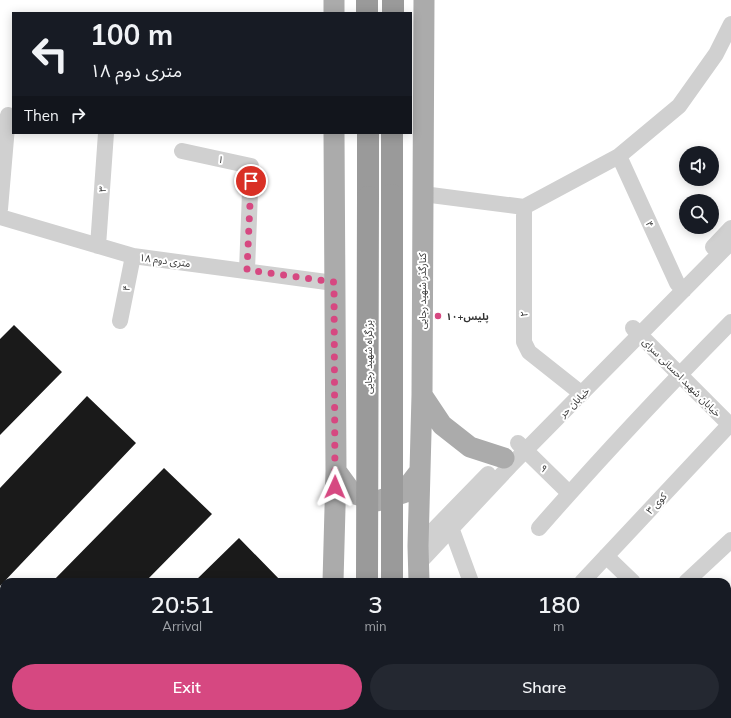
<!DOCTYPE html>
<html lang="en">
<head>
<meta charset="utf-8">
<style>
	:root { --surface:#171b24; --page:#242831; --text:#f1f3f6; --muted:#9ea1a6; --accent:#d64881 }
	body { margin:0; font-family:Mulish,"Noto Sans Arabic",sans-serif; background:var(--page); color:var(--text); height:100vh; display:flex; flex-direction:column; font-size:15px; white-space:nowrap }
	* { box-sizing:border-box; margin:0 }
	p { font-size:13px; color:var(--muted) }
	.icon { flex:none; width:22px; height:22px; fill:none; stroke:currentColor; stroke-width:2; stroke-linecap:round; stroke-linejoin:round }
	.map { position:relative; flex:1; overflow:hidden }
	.side { position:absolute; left:0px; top:578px; width:731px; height:140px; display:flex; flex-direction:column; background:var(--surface); border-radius:12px 12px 0 0; box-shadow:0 2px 10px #0003 }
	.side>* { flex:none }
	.guide { position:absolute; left:12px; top:12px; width:400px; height:122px; border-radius:0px; box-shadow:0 2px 10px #0003; background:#171b24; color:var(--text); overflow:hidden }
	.controls { position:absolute; left:679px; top:146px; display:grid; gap:8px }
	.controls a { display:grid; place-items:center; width:40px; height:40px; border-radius:50%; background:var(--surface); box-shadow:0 2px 10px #0003; font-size:20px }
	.pin { position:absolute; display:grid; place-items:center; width:34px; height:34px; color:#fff; margin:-17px; border:2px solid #fff; border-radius:50%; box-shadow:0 1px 4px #0007 }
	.me { position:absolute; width:44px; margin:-22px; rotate:1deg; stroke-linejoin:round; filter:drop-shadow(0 0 3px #0008) }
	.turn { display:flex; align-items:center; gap:14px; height:84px; padding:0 12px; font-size:18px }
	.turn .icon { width:52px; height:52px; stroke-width:2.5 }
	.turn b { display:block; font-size:28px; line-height:34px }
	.then { display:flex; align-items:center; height:38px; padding:0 12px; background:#0003; gap:8px; font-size:15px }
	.eta { display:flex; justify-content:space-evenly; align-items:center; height:68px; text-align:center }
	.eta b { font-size:24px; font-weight:600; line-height:28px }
	.button { display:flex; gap:8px; margin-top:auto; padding:8px 12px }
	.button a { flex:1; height:46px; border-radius:24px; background:var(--accent); color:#fff; font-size:16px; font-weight:600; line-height:46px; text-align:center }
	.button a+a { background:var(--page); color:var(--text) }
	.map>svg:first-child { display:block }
	.building { fill:#1a1a1a }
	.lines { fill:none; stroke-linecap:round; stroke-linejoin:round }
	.minor { stroke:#d0d0d0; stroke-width:16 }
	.major { stroke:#ababab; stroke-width:21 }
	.highway { stroke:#9a9a9a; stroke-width:22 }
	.highway-bridge { stroke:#9a9a9a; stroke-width:22 }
	.route { stroke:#d64881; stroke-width:7; stroke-dasharray:0 12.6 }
	.poi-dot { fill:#d64881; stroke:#fff; stroke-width:1.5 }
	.labels { text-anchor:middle; stroke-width:4; stroke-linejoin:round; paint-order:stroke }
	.street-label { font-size:10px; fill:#333; stroke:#fff }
	.poi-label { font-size:10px; font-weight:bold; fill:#333; stroke:#fff; text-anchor:start }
</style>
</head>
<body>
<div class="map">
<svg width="731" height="718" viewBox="0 0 731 718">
	<rect width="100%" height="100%" fill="#fff"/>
	<!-- building -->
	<path class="building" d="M 14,325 L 62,372 L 0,435 L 0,339 Z
		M 87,396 L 136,443 L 0,586 L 0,488 Z
		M 164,468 L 212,514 L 145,582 L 52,582 Z
		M 239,538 L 282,582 L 194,582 Z"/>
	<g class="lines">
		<!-- minor -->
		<path class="minor" d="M 182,151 L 251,166 L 247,270
			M 619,156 L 677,283 L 684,290
			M 423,194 L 524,207 L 619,156 L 679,106 L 716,54 L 731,24
			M 524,207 L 524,342 L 529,352 L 582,394
			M 0,209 L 8,115
			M 0,217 L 133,256 L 334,283
			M 98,246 L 106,133
			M 713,247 L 731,228
			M 120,321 L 133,256
			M 633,328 L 731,426
			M 518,443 L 569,493
			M 449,522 L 471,582
			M 539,528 C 601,457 665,389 731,322
			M 418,546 L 488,474
			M 606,556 L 633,582
			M 419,563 L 510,466 L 731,242
			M 582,582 L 731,423
			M 686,582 L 731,540
			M 727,643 L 731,643
			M 727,700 L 731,690
			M 526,714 L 527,718
			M 656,714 L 658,718
			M 459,718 L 460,714
			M 719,718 L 721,714"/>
		<!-- major -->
		<path class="major" d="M 334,0 L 334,13
			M 422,395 L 442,425 L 470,447 L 504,458
			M 336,471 L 352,493 L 377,501 L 403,493 L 420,471
			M 333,582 L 336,471 L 334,133
			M 419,582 L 418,546 L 422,395 L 424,0
			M 337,714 L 337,718
			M 251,718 L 254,714
			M 268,718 L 272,714
			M 417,718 L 417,714"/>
		<!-- highway -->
		<path class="highway" d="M 367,0 L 367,13
			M 393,13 L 393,0
			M 368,133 L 368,197
			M 392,195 L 392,133
			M 367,718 L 367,714
			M 392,718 L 392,714"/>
		<!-- highway-bridge -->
		<path class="highway-bridge" d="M 367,582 L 368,197
			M 392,582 L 392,195"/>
	</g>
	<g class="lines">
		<!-- route -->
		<path class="route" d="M 251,181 L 247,270 L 334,282 L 335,487"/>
	</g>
	<!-- markers -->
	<circle class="poi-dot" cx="438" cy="316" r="4"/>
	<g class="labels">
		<!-- street labels -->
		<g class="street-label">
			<text transform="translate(221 159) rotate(13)" y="4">۱</text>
			<text transform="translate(102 189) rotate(-86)" y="4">۳</text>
			<text transform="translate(650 224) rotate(66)" y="4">۴</text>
			<text transform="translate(165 260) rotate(7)" y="4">۱۸ متری دوم</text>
			<text transform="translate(126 288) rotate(-78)" y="4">۴</text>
			<text transform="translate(422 291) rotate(-90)" y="4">کنارگذر شهید رجایی</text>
			<text transform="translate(524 314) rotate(-90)" y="4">۲</text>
			<text transform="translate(368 357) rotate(-90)" y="4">بزرگراه شهید رجایی</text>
			<text transform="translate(682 377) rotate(45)" y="4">خیابان شهید احسانی سرای</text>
			<text transform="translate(574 402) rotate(-45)" y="4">خیابان حر</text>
			<text transform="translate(544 468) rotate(44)" y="4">۹</text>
			<text transform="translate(656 503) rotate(-47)" y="4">کوی ۳</text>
		</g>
		<!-- poi labels -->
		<g class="poi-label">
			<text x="446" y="320">پلیس+١٠</text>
		</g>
	</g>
</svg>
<div class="controls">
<a><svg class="icon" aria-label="sound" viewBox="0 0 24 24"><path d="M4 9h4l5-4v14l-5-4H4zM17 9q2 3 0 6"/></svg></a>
<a><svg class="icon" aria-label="search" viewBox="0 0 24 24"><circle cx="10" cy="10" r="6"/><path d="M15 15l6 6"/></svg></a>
</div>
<div class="pin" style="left:251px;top:181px;background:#d93025"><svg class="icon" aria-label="arrive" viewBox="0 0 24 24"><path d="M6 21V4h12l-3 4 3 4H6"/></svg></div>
<svg class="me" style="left:335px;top:487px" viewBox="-20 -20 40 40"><path d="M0-17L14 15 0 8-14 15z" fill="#d64881" stroke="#fff" stroke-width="4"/></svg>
<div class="guide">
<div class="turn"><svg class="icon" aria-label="left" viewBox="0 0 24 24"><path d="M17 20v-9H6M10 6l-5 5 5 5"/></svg><div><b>100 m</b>۱۸ متری دوم</div></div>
<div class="then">Then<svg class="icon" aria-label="right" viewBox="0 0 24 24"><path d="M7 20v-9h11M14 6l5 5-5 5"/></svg></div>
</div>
<section class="side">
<div class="eta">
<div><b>20:51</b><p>Arrival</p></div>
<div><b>3</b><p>min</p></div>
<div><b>180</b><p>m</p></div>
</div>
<div class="button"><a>Exit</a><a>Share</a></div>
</section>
</div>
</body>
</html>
